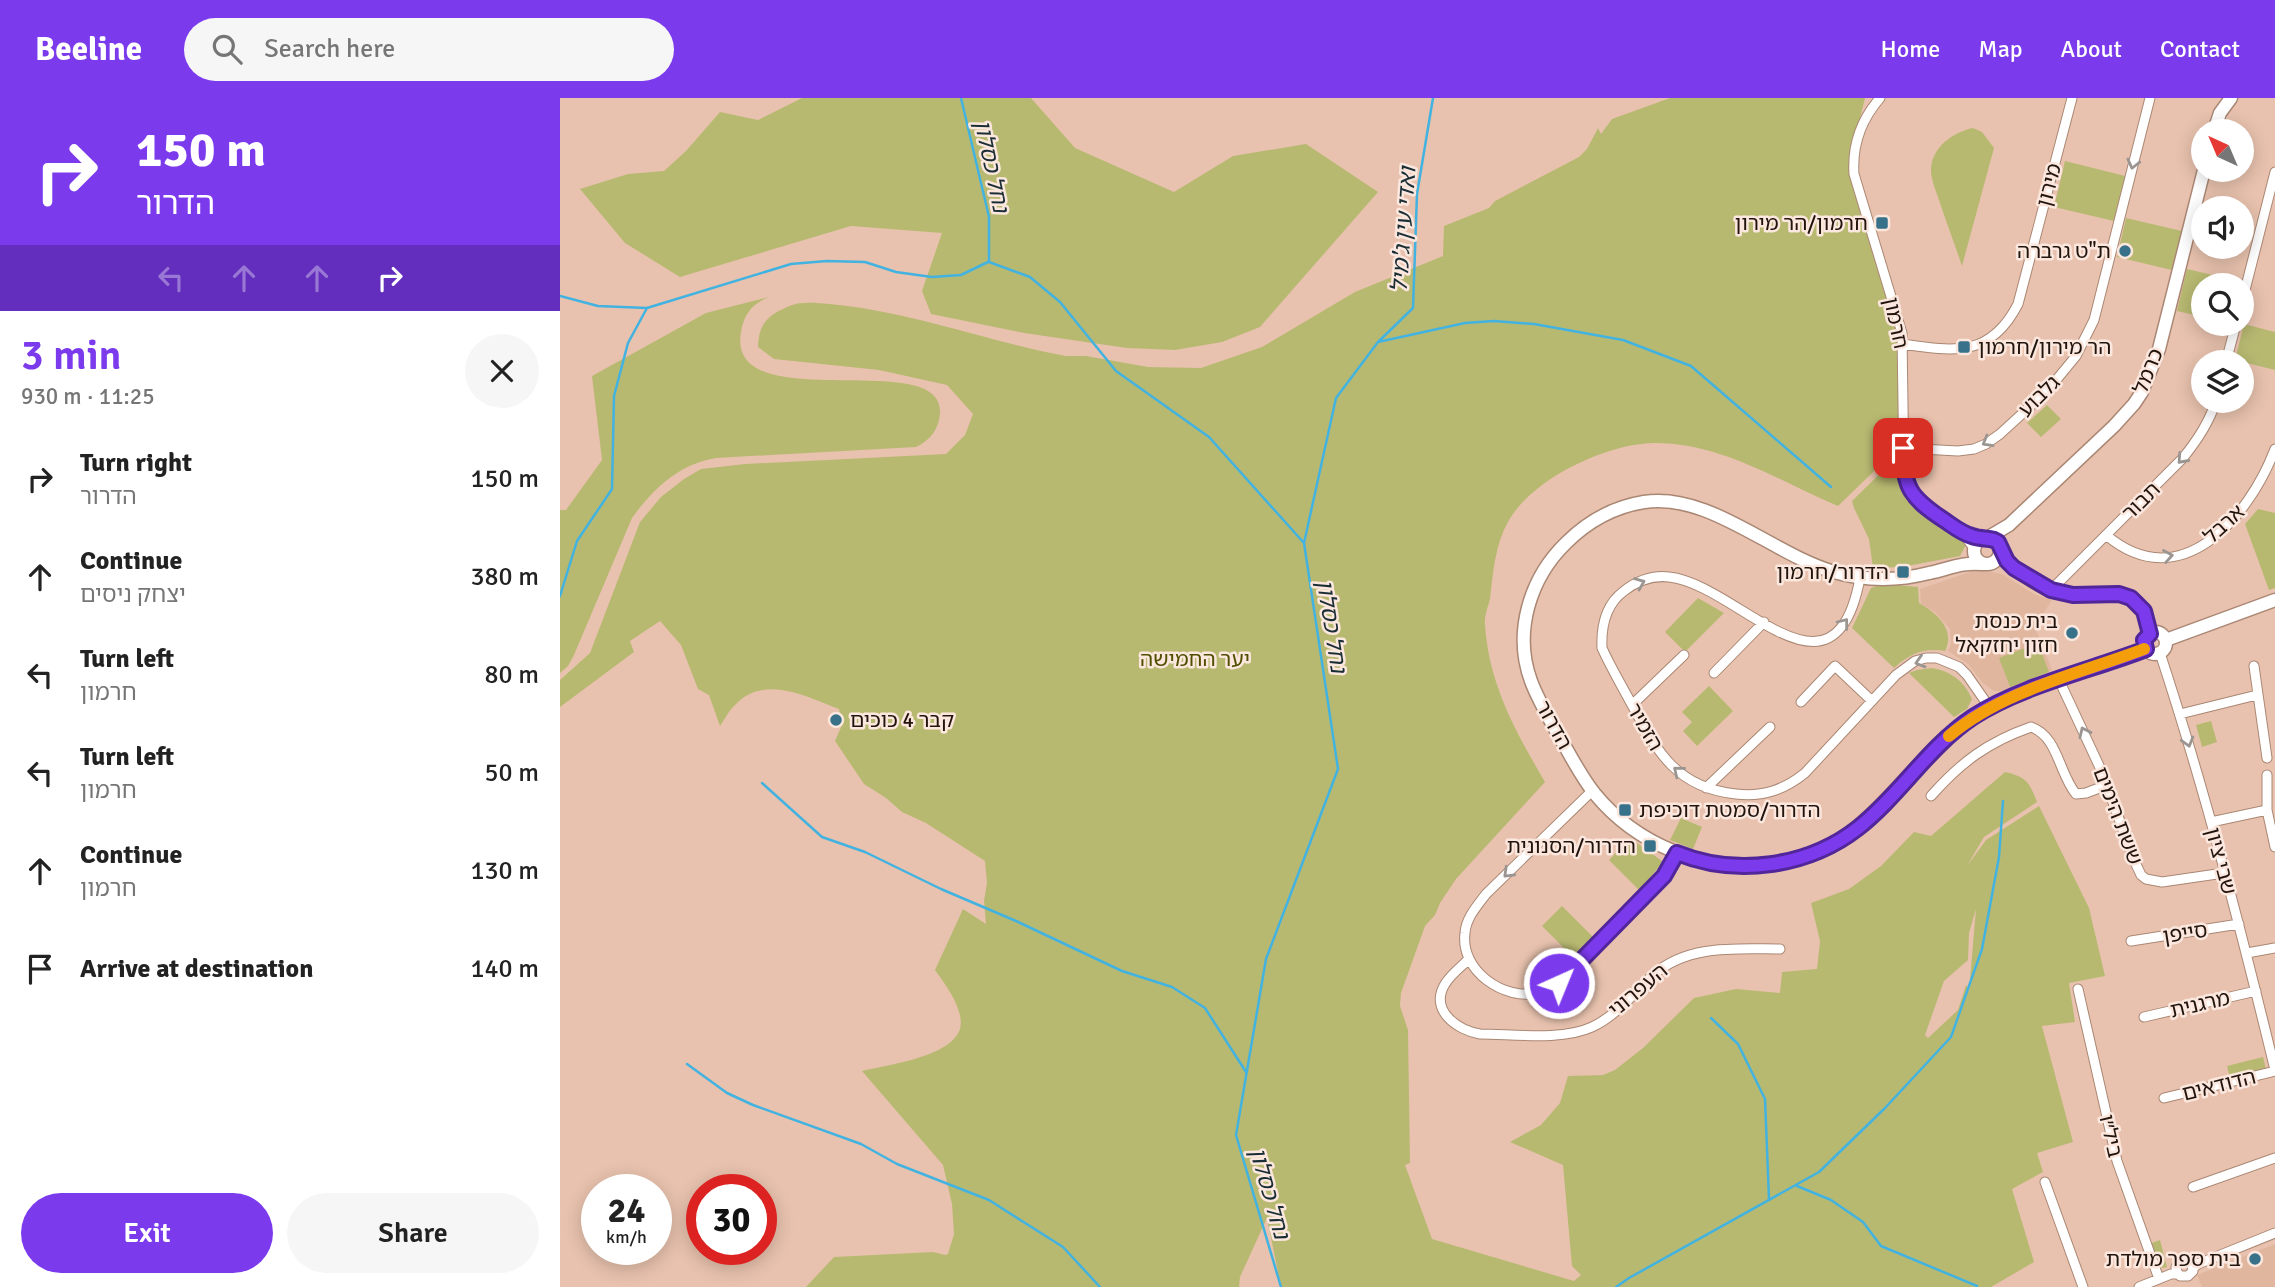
<!DOCTYPE html>
<html lang="en">
<head>
<meta charset="utf-8">
<style>
	:root { --surface:#fff; --page:#f6f6f6; --text:#222; --muted:#767676; --accent:#7c3aed }
	body { margin:0; font-family:Signika,"Noto Sans Hebrew",sans-serif; background:var(--page); color:var(--text); height:100vh; display:flex; flex-direction:column; font-size:26px; white-space:nowrap }
	* { box-sizing:border-box; margin:0 }
	p { font-size:23px; color:var(--muted) }
	.icon { flex:none; width:38px; height:38px; fill:none; stroke:currentColor; stroke-width:2; stroke-linecap:round; stroke-linejoin:round }
	.map { position:relative; flex:1; overflow:hidden }
	.details { display:flex; flex-direction:column; background:var(--surface); width:560px }
	.details>* { flex:none }
	.banner { background:#7c3aed; color:#fff; overflow:hidden }
	.needle { width:46px; rotate:316deg }
	.tools { position:absolute; left:1631px; top:21px; display:grid; gap:14px }
	.tools a { display:grid; place-items:center; width:63px; height:63px; border-radius:50%; background:var(--surface); box-shadow:0 4px 18px #0003; font-size:35px }
	.speed { position:absolute; left:21px; top:1076px; display:flex; gap:14px; font-size:35px; font-weight:700; text-align:center }
	.speed>* { display:grid; place-content:center; width:91px; height:91px; border-radius:50%; background:var(--surface); box-shadow:0 4px 18px #0003; line-height:1 }
	.speed small { font-size:18px; font-weight:400 }
	.speed .limit { border:10px solid #d22; background:#fff; color:#111 }
	.pin { position:absolute; display:grid; place-items:center; width:60px; height:60px; color:#fff; margin:-30px; border-radius:14px; box-shadow:0 4px 10px #0006 }
	.me { position:absolute; width:77px; margin:-38px; rotate:44deg; stroke-linejoin:round; filter:drop-shadow(0 0 5px #0008) }
	.turn { display:flex; align-items:center; gap:24px; height:147px; padding:0 21px; font-size:32px }
	.turn .icon { width:91px; height:91px; stroke-width:2.5 }
	.turn b { display:block; font-size:49px; line-height:60px }
	.lanes { display:flex; align-items:center; height:66px; padding:0 21px; background:#0003; justify-content:center; gap:35px; direction:ltr }
	.lanes .off { opacity:.35 }
	.round { display:grid; place-items:center; flex:none; width:74px; height:74px; border-radius:37px; background:var(--page) }
	.head { display:flex; align-items:center; justify-content:space-between; height:119px; padding:0 21px }
	h1 { font-size:42px; font-weight:600; line-height:52px; color:var(--accent) }
	.action { display:flex; gap:14px; margin-top:auto; padding:14px 21px }
	.action a { flex:1; height:80px; border-radius:42px; background:var(--accent); color:#fff; font-size:28px; font-weight:600; line-height:80px; text-align:center }
	.action a+a { background:var(--page); color:var(--text) }
	ul { padding:0; list-style:none }
	li { display:flex; align-items:center; gap:21px; height:98px; padding:0 21px }
	li div { flex:1 }
	li b { display:block; font-size:26px }
	li em { font-style:normal }
	header { display:flex; align-items:center; gap:42px; box-sizing:border-box; height:98px; padding:0 35px; background:var(--accent); color:#fff }
	header strong { font-size:33px }
	nav { display:flex; gap:38px; margin-inline-start:auto; font-size:24px }
	.search { width:490px; height:63px; background:var(--page); display:flex; align-items:center; gap:18px; box-sizing:border-box; padding:0 24px; border-radius:38px; color:var(--muted); font-size:26px }
	main { display:flex; flex:1; min-height:0 }
	.map>svg:first-child { display:block }
	.built { fill:#e1b69e }
	.green { fill:#b8b971; fill-rule:evenodd }
	.lines { fill:none; stroke-linecap:round; stroke-linejoin:round }
	.stream { stroke:#42b3e1; stroke-width:2.5 }
	.street-casing { stroke:#aa8774; stroke-width:11 }
	.secondary-casing { stroke:#aa8774; stroke-width:15 }
	.street { stroke:#fff; stroke-width:9 }
	.secondary { stroke:#fff; stroke-width:12 }
	.oneway { stroke:#9b9592 }
	.route-casing { stroke:#51269a; stroke-width:18 }
	.route { stroke:#7c3aed; stroke-width:12 }
	.slow { stroke:#f59e0b; stroke-width:12 }
	.poi-dot { fill:#37718a; stroke:#fbe7dd; stroke-width:2.5 }
	.labels { text-anchor:middle; stroke-width:5; stroke-linejoin:round; paint-order:stroke }
	.street-label { font-size:21px; fill:#21140d; stroke:#fbe7dd }
	.poi-label { font-size:21px; fill:#21140d; stroke:#fbe7dd; text-anchor:end }
	.park-label { font-size:21px; fill:#504f00; stroke:#fbe7dd }
	.water-label { font-size:23px; font-style:italic; fill:#192d35; stroke:#fbe7dd }
</style>
</head>
<body>
<header>
<strong>Beeline</strong>
<div class="search"><svg class="icon" aria-label="search" viewBox="0 0 24 24"><circle cx="10" cy="10" r="6"/><path d="M15 15l6 6"/></svg>Search here</div>
<nav><a>Home</a><a>Map</a><a>About</a><a>Contact</a></nav>
</header>
<main>
<section class="details">
<div class="banner">
<div class="turn"><svg class="icon" aria-label="right" viewBox="0 0 24 24"><path d="M7 20v-9h11M14 6l5 5-5 5"/></svg><div><b>150 m</b>הדרור</div></div>
<div class="lanes"><svg class="icon off" aria-label="left" viewBox="0 0 24 24"><path d="M17 20v-9H6M10 6l-5 5 5 5"/></svg><svg class="icon off" aria-label="ahead" viewBox="0 0 24 24"><path d="M12 20V5M6 11l6-6 6 6"/></svg><svg class="icon off" aria-label="ahead" viewBox="0 0 24 24"><path d="M12 20V5M6 11l6-6 6 6"/></svg><svg class="icon" aria-label="right" viewBox="0 0 24 24"><path d="M7 20v-9h11M14 6l5 5-5 5"/></svg></div>
</div>
<div class="head"><div><h1>3 min</h1><p>930 m · 11:25</p></div><a class="round"><svg class="icon" aria-label="close" viewBox="0 0 24 24"><path d="M6 6l12 12M18 6L6 18"/></svg></a></div>
<ul>
<li><svg class="icon" aria-label="right" viewBox="0 0 24 24"><path d="M7 20v-9h11M14 6l5 5-5 5"/></svg><div><b>Turn right</b><p>הדרור</p></div><em>150 m</em></li>
<li><svg class="icon" aria-label="ahead" viewBox="0 0 24 24"><path d="M12 20V5M6 11l6-6 6 6"/></svg><div><b>Continue</b><p>יצחק ניסים</p></div><em>380 m</em></li>
<li><svg class="icon" aria-label="left" viewBox="0 0 24 24"><path d="M17 20v-9H6M10 6l-5 5 5 5"/></svg><div><b>Turn left</b><p>חרמון</p></div><em>80 m</em></li>
<li><svg class="icon" aria-label="left" viewBox="0 0 24 24"><path d="M17 20v-9H6M10 6l-5 5 5 5"/></svg><div><b>Turn left</b><p>חרמון</p></div><em>50 m</em></li>
<li><svg class="icon" aria-label="ahead" viewBox="0 0 24 24"><path d="M12 20V5M6 11l6-6 6 6"/></svg><div><b>Continue</b><p>חרמון</p></div><em>130 m</em></li>
<li><svg class="icon" aria-label="arrive" viewBox="0 0 24 24"><path d="M6 21V4h12l-3 4 3 4H6"/></svg><div><b>Arrive at destination</b></div><em>140 m</em></li>
</ul>
<div class="action"><a>Exit</a><a>Share</a></div>
</section>
<div class="map">
<svg width="1715" height="1189" viewBox="0 0 1715 1189">
	<rect width="100%" height="100%" fill="#e8c2ae"/>
	<!-- built -->
	<path class="built" d="M 1413,473 L 1425,473 L 1442,476 L 1474,496 L 1492,502 L 1475,528 L 1492,572 L 1442,593 L 1434,593 L 1423,585 L 1408,566 L 1388,553 L 1391,546 L 1390,531 L 1375,514 L 1361,506 L 1360,491 Z
		M 1715,1146 L 1715,1189 L 1642,1189 L 1637,1177 Z"/>
	<!-- green -->
	<path class="green" d="M 242,0 L 471,0 L 515,50 L 614,94 L 673,58 L 746,46 L 818,94 L 700,229 L 662,244 L 615,252 L 567,250 L 464,235 L 371,216 L 362,193 L 382,135 L 291,128 L 120,179 L 65,145 L 20,91 L 68,76 L 104,73 L 126,53 L 160,14 L 198,22 Z
		M 1110,0 L 1305,0 L 1296,36 L 1295,75 L 1344,247 L 1338,350 L 1278,408 C 1219,383 1160,344 1093,345 C 1046,346 971,381 948,424 C 935,447 933,475 930,501 C 928,509 924,518 925,527 C 929,587 956,634 985,684 L 896,781 L 880,805 L 875,817 L 865,828 L 841,895 L 840,908 L 848,932 L 850,1065 L 845,1067 L 872,1141 L 1014,1183 L 1021,1177 L 1012,1168 L 1003,1067 L 950,1044 L 981,1027 L 1000,1005 L 1008,978 L 1043,977 L 1055,972 L 1083,950 L 1134,900 L 1176,891 L 1220,895 L 1222,874 L 1257,871 L 1260,843 L 1251,805 L 1289,791 L 1321,768 L 1354,734 L 1371,738 L 1445,674 C 1466,679 1469,683 1477,704 L 1424,739 L 1407,768 L 1426,742 L 1479,708 L 1529,810 L 1545,878 L 1509,885 L 1515,924 L 1482,928 L 1513,1044 L 1477,1055 L 1483,1074 L 1452,1091 L 1474,1164 L 1431,1189 L 721,1189 L 707,1120 L 680,1179 L 679,1189 L 246,1189 L 274,1159 L 373,1154 L 385,1157 L 388,1156 L 394,1136 L 392,1106 L 383,1067 L 302,973 C 327,967 391,959 400,931 C 405,912 385,886 375,872 L 403,811 L 426,826 L 424,803 L 427,785 L 425,763 L 366,725 L 342,714 L 326,700 L 304,686 L 275,643 L 282,627 L 279,611 C 247,599 205,576 176,606 C 169,612 165,621 160,628 L 149,597 L 138,591 L 121,547 L 100,523 L 70,543 L 74,554 L 0,609 L 0,582 L 30,555 L 80,424 L 101,399 L 124,381 L 141,371 L 185,366 L 386,356 L 405,337 L 413,316 L 387,287 L 319,272 L 214,261 L 198,249 C 199,227 206,218 227,209 C 239,203 256,205 269,206 C 350,213 426,243 506,258 L 526,258 L 588,269 L 641,270 L 702,249 L 795,194 L 883,158 L 884,128 L 929,110 L 935,103 L 1019,59 L 1027,51 L 1038,30 L 1041,36 L 1052,21 ZM 1416,811 L 1409,893 L 1406,887 L 1398,912 L 1368,940 L 1365,937 L 1384,883 L 1408,862 L 1409,835 Z
		M 1413,30 L 1422,34 L 1434,50 L 1402,168 C 1395,147 1387,126 1380,105 C 1377,95 1372,85 1371,74 C 1370,50 1393,34 1413,30 Z
		M 1505,63 L 1565,78 L 1554,123 L 1494,109 Z
		M 1566,120 L 1626,134 L 1616,173 L 1557,159 Z
		M 1627,171 L 1682,184 L 1681,187 L 1643,187 L 1643,219 L 1617,213 Z
		M 209,199 C 192,206 184,216 181,234 C 165,325 398,242 379,322 C 376,335 368,343 356,349 L 156,360 C 119,366 93,391 72,420 L 14,557 L 8,568 L 0,575 L 0,412 L 6,412 L 42,362 L 32,278 L 146,215 Z
		M 1684,226 L 1715,234 L 1715,272 L 1675,262 Z
		M 1487,307 L 1501,321 L 1481,339 L 1467,325 Z
		M 1336,360 C 1335,397 1380,425 1407,445 L 1400,458 L 1342,469 L 1313,470 L 1309,441 L 1294,410 L 1292,403 Z
		M 1698,411 L 1715,415 L 1715,490 L 1709,492 L 1685,426 Z
		M 1323,486 L 1358,489 L 1359,505 C 1377,515 1396,532 1385,553 C 1364,549 1349,556 1334,570 L 1292,530 L 1311,490 Z
		M 1138,500 L 1164,515 L 1125,554 L 1105,534 Z
		M 1478,545 L 1489,574 L 1450,589 L 1439,560 Z
		M 1372,570 C 1391,573 1404,583 1412,601 L 1407,611 L 1394,619 L 1349,575 L 1357,572 Z
		M 1149,588 L 1173,613 L 1137,648 L 1123,633 L 1132,624 L 1122,614 Z
		M 1651,623 L 1657,644 L 1642,649 L 1636,627 Z
		M 1121,720 L 1142,729 L 1133,751 L 1110,742 Z
		M 1070,740 L 1102,763 L 1101,767 L 1079,792 L 1049,762 Z
		M 1002,808 L 1034,840 L 1014,860 L 982,828 Z
		M 1703,959 L 1706,971 L 1670,980 L 1667,968 Z
		M 1600,1142 L 1607,1169 L 1602,1170 L 1595,1164 L 1589,1146 Z"/>
	<g class="lines">
		<!-- stream -->
		<path class="stream" d="M 401,0 L 429,119 L 429,164 L 470,179 L 500,204 L 556,273 L 649,339 L 744,445 L 778,671 L 706,861 L 676,1037 L 721,1189
			M 0,198 L 38,208 L 87,210 L 231,166 L 267,163 L 305,164 L 336,174 L 372,179 L 401,177 L 428,164
			M 818,244 L 905,225 L 934,223 L 974,226 L 1063,242 L 1131,268 L 1271,389
			M 744,445 L 776,300 L 818,244 L 853,210 L 857,96 L 873,0
			M 0,498 L 17,443 L 52,391 L 54,298 L 68,245 L 87,210
			M 202,685 L 262,739 L 305,754 L 381,791 L 456,823 L 562,873 L 612,889 L 645,910 L 686,974
			M 1151,920 L 1178,946 L 1205,1001 L 1209,1101
			M 127,966 L 167,995 L 193,1007 L 301,1046 L 337,1066 L 429,1102 L 503,1149 L 540,1189
			M 1237,1088 L 1271,1102 L 1303,1124 L 1321,1148 L 1417,1188
			M 1056,1189 L 1069,1180 L 1259,1074 L 1325,1010 L 1391,939 L 1422,851 L 1439,759 L 1443,703"/>
		<!-- street casing -->
		<g class="street-casing">
			<path id="street" d="M 1320,0 C 1301,22 1292,47 1294,76 L 1342,235 L 1344,379 C 1357,408 1391,435 1423,441
				M 1682,204 L 1715,74
				M 1343,246 C 1395,254 1431,259 1458,206 L 1512,0
				M 1666,264 L 1676,226
				M 1343,350 L 1398,353 L 1414,351 L 1426,346 L 1440,336 L 1488,292 L 1516,258 L 1534,222 L 1590,0
				M 1403,436 L 1414,450
				M 1546,437 C 1621,500 1689,419 1715,351
				M 1300,480 C 1274,620 1178,486 1109,479 C 1092,477 1077,483 1064,493 C 1045,507 1041,528 1042,550 C 1051,570 1062,588 1072,607 C 1098,655 1117,690 1176,696 C 1203,699 1224,692 1245,675 L 1336,577 L 1355,563 L 1366,560 L 1377,560 L 1399,569 L 1407,577 L 1430,610
				M 1491,492 L 1622,361 C 1637,343 1649,325 1656,303
				M 1600,555 C 1645,692 1681,832 1715,972
				M 1694,568 L 1707,660
				M 1154,575 L 1204,524
				M 1499,582 L 1542,674 L 1574,762 L 1581,777 L 1586,781 L 1602,784 L 1664,775
				M 1241,604 L 1275,568 L 1312,603
				M 1072,607 L 1124,557
				M 1620,616 L 1697,597
				M 1707,677 L 1707,712 L 1715,749
				M 1146,690 L 1210,629
				M 1032,693 L 926,796 C 917,808 906,820 905,835 C 900,873 944,903 979,895 C 987,893 993,889 999,885 L 1104,778 L 1117,755
				M 1371,698 C 1401,664 1428,644 1471,629 C 1498,638 1499,676 1516,696 L 1526,695 L 1547,687
				M 1651,724 L 1707,712
				M 1571,843 L 1679,826
				M 1687,855 L 1715,850
				M 909,861 C 901,869 891,876 885,886 C 869,912 897,932 920,936 C 952,936 1002,943 1032,929 C 1056,918 1074,895 1093,877 C 1128,846 1177,851 1220,851
				M 1518,891 L 1557,1063 L 1599,1181
				M 1584,919 L 1696,893
				M 1604,1000 L 1715,973
				M 1485,1084 L 1523,1189
				M 1633,1089 L 1715,1060
				M 1632,1167 L 1633,1173 L 1628,1178 L 1620,1178 L 1617,1174 L 1616,1169 L 1621,1163 L 1638,1166
				M 1633,1170 L 1638,1166 L 1715,1135
				M 1579,1189 L 1611,1176 L 1618,1176"/>
		</g>
		<!-- secondary casing -->
		<g class="secondary-casing">
			<path id="secondary" d="M 1654,33 L 1660,15 L 1671,0
				M1414 453a13 13 0 1 1 26 0a13 13 0 1 1-26 0Z
				M 1427,440 L 1449,427 L 1554,328 L 1574,306 L 1582,294 L 1599,251 L 1644,72
				M 1441,452 C 1455,477 1485,494 1513,497 C 1536,499 1565,488 1581,509 C 1587,517 1588,527 1590,536
				M 1422,466 C 1401,464 1389,471 1369,475 C 1338,483 1305,483 1274,474 C 1212,456 1149,394 1084,404 C 1053,409 1028,423 1006,445 C 970,480 953,534 971,583 C 978,602 989,620 999,638 C 1011,658 1021,679 1035,696 C 1076,746 1142,773 1206,767 C 1308,758 1338,668 1413,619 C 1461,588 1532,571 1586,551
				M1584 545a11 11 0 1 1 22 0a11 11 0 1 1-22 0Z
				M 1606,542 L 1715,502"/>
		</g>
		<!-- street -->
		<use href="#street" class="street"/>
		<!-- secondary -->
		<use href="#secondary" class="secondary"/>
	</g>
	<!-- one-way arrows -->
	<defs><path id="oneway-chevron" d="M-2-3.5L2.5 0L-2 3.5" fill="none" stroke-width="1.6" stroke-linecap="round" stroke-linejoin="round" transform="scale(1.75)"/></defs>
	<g class="oneway">
		<use href="#oneway-chevron" transform="translate(1573 66) rotate(104)"/>
		<use href="#oneway-chevron" transform="translate(1427 344) rotate(150)"/>
		<use href="#oneway-chevron" transform="translate(1622 361) rotate(132)"/>
		<use href="#oneway-chevron" transform="translate(1608 458) rotate(-10)"/>
		<use href="#oneway-chevron" transform="translate(1080 485) rotate(-22)"/>
		<use href="#oneway-chevron" transform="translate(1284 525) rotate(-52)"/>
		<use href="#oneway-chevron" transform="translate(1360 564) rotate(163)"/>
		<use href="#oneway-chevron" transform="translate(1524 634) rotate(-115)"/>
		<use href="#oneway-chevron" transform="translate(1628 644) rotate(74)"/>
		<use href="#oneway-chevron" transform="translate(1118 673) rotate(-141)"/>
		<use href="#oneway-chevron" transform="translate(948 775) rotate(136)"/>
	</g>
	<g class="lines">
		<!-- route casing -->
		<g class="route-casing">
			<path id="route" d="M 999,885 L 1104,778 L 1117,755 C 1176,779 1248,769 1298,730 C 1340,697 1368,649 1413,619 C 1460,588 1532,572 1586,551 L 1584,542 L 1590,536 L 1584,513 L 1571,500 L 1559,496 L 1513,497 L 1491,492 L 1454,470 L 1447,463 L 1438,444 L 1434,442 C 1427,440 1420,441 1412,438 C 1401,435 1393,428 1384,422 C 1351,400 1343,390 1343,350"/>
		</g>
		<!-- route -->
		<use href="#route" class="route"/>
		<!-- slow -->
		<path class="slow" d="M 1389,638 C 1443,592 1519,576 1584,551"/>
	</g>
	<!-- markers -->
	<g class="poi-dot">
		<rect x="1315" y="118" width="14" height="14" rx="3.5"/>
		<circle cx="1565" cy="153" r="7"/>
		<rect x="1397" y="242" width="14" height="14" rx="3.5"/>
		<rect x="1336" y="467" width="14" height="14" rx="3.5"/>
		<circle cx="1512" cy="535" r="7"/>
		<circle cx="276" cy="622" r="7"/>
		<rect x="1058" y="705" width="14" height="14" rx="3.5"/>
		<rect x="1083" y="741" width="14" height="14" rx="3.5"/>
		<circle cx="1695" cy="1161" r="7"/>
	</g>
	<g class="labels">
		<!-- street labels -->
		<g class="street-label">
			<text transform="translate(1489 87) rotate(-75)" y="7">מירון</text>
			<text transform="translate(1336 225) rotate(78)" y="7">חרמון</text>
			<text transform="translate(1588 273) rotate(-68)" y="7">כרמל</text>
			<text transform="translate(1479 298) rotate(-45)" y="7">גלבוע</text>
			<text transform="translate(1581 403) rotate(-45)" y="7">תבור</text>
			<text transform="translate(1664 426) rotate(-42)" y="7">ארבל</text>
			<text transform="translate(994 627) rotate(61)" y="7">הדרור</text>
			<text transform="translate(1085 629) rotate(60)" y="7">הזמיר</text>
			<text transform="translate(1558 718) rotate(69)" y="7">ששת הימים</text>
			<text transform="translate(1661 763) rotate(75)" y="7">שבי ציון</text>
			<text transform="translate(1625 835) rotate(-9)" y="7">סייפן</text>
			<text transform="translate(1078 892) rotate(-40)" y="7">העפרוני</text>
			<text transform="translate(1640 906) rotate(-13)" y="7">מרגנית</text>
			<text transform="translate(1659 987) rotate(-14)" y="7">הדודאים</text>
			<text transform="translate(1551 1038) rotate(77)" y="7">ביל״ו</text>
		</g>
		<!-- poi labels -->
		<g class="poi-label">
			<text x="1308" y="132">חרמון/הר מירון</text>
			<text x="1551" y="160">ת"ט גרברה</text>
			<text x="1418" y="256" text-anchor="start">הר מירון/חרמון</text>
			<text x="1329" y="481">הדרור/חרמון</text>
			<text x="1498" y="530">בית כנסת<tspan x="1498" dy="24">חזון יחזקאל</tspan></text>
			<text x="290" y="629" text-anchor="start">קבר 4 כוכים</text>
			<text x="1079" y="719" text-anchor="start">הדרור/סמטת דוכיפת</text>
			<text x="1076" y="755">הדרור/הסנונית</text>
			<text x="1681" y="1168">בית ספר מולדת</text>
		</g>
		<!-- park labels -->
		<g class="park-label">
			<text x="635" y="568">יער החמישה</text>
		</g>
		<!-- water labels -->
		<g class="water-label">
			<text transform="translate(432 68) rotate(78)" y="8">נחל כסלון</text>
			<text transform="translate(843 132) rotate(-86)" y="8">ואדי עין ג'מיל</text>
			<text transform="translate(772 528) rotate(81)" y="8">נחל כסלון</text>
			<text transform="translate(710 1095) rotate(74)" y="8">נחל כסלון</text>
		</g>
	</g>
</svg>
<div class="tools">
<a><svg class="needle" viewBox="-14 -14 28 28"><path d="M0-13l5 13h-10z" fill="#e53935"/><path d="M0 13l5-13h-10z" fill="#767676"/></svg></a>
<a><svg class="icon" aria-label="sound" viewBox="0 0 24 24"><path d="M4 9h4l5-4v14l-5-4H4zM17 9q2 3 0 6"/></svg></a>
<a><svg class="icon" aria-label="search" viewBox="0 0 24 24"><circle cx="10" cy="10" r="6"/><path d="M15 15l6 6"/></svg></a>
<a><svg class="icon" aria-label="layers" viewBox="0 0 24 24"><path d="M12 4l9 5-9 5-9-5zM3 14l9 5 9-5"/></svg></a>
</div>
<div class="speed"><div>24<small>km/h</small></div><div class="limit">30</div></div>
<div class="pin" style="left:1343px;top:350px;background:#d93025"><svg class="icon" aria-label="arrive" viewBox="0 0 24 24"><path d="M6 21V4h12l-3 4 3 4H6"/></svg></div>
<svg class="me" style="left:999px;top:885px" viewBox="-20 -20 40 40"><circle r="17" fill="#7c3aed" stroke="#fff" stroke-width="3"/><path d="M0-11L8 9 0 5-8 9z" fill="#fff"/></svg>
</div>
</main>
</body>
</html>
